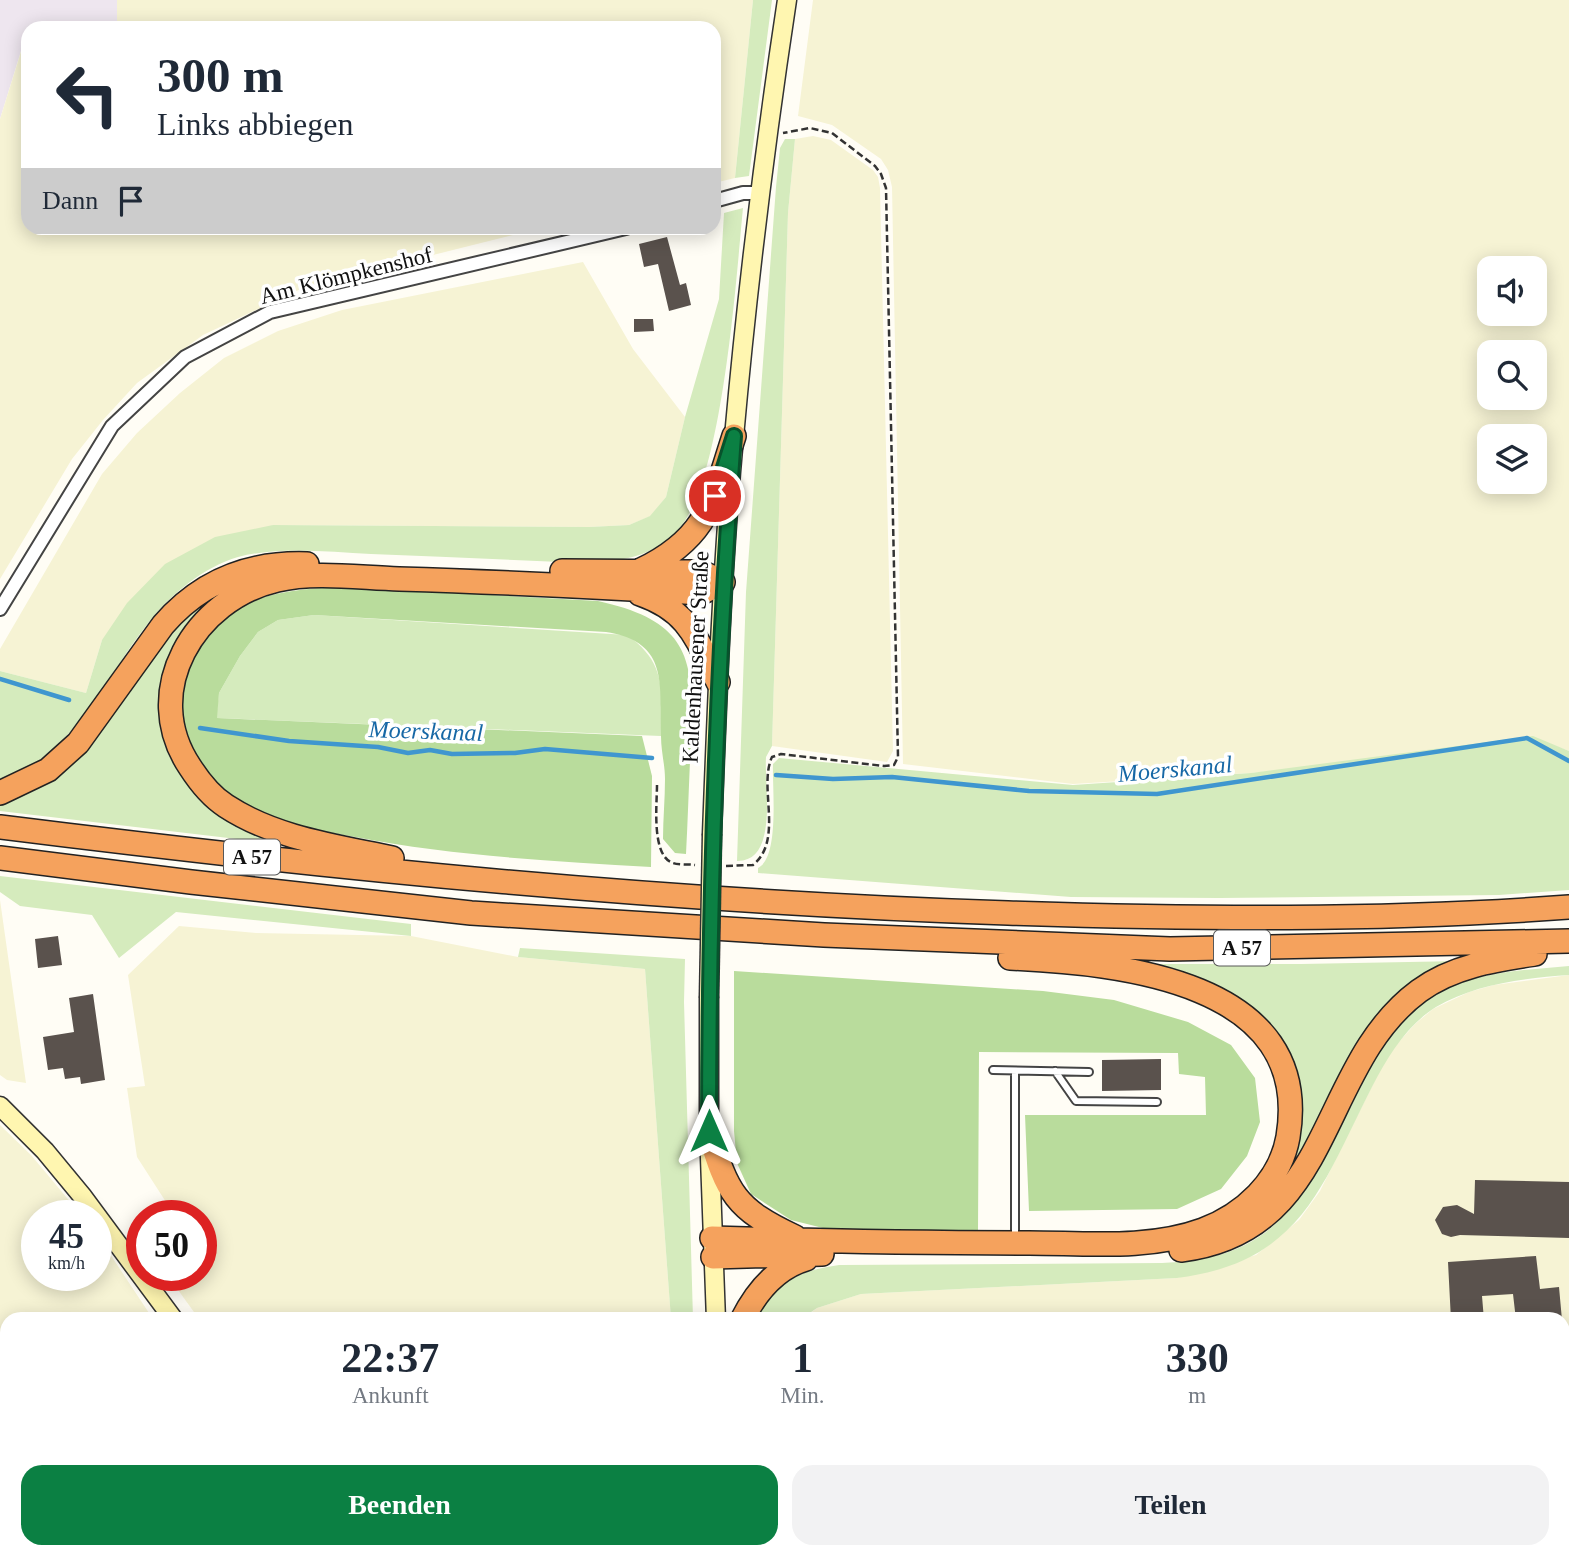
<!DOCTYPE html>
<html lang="de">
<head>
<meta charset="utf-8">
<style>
	:root { --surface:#fff; --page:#f2f2f3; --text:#1f2937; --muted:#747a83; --accent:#0b8043 }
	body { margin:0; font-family:"Times New Roman",serif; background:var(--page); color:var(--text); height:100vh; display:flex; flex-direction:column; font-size:26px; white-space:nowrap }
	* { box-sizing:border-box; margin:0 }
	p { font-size:23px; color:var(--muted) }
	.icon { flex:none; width:38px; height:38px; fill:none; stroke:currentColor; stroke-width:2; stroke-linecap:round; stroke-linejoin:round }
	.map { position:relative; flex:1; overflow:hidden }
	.details { position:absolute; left:0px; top:1312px; width:1570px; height:247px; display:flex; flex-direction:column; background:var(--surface); border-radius:21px 21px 0 0; box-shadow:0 4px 18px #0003 }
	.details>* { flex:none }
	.guide { position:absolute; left:21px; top:21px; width:700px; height:214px; border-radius:21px; box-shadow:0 4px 18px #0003; background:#fff; color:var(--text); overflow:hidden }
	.buttons { position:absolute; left:1477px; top:256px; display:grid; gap:14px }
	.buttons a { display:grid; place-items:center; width:70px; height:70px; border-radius:14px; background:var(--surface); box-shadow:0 4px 18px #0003; font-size:35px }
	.speed { position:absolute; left:21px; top:1200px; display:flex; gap:14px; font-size:35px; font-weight:700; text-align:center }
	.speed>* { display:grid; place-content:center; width:91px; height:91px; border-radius:50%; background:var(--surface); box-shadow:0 4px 18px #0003; line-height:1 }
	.speed small { font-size:18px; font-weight:400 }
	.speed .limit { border:10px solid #d22; background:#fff; color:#111 }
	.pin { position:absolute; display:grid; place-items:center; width:60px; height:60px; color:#fff; margin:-30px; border:4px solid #fff; border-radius:50%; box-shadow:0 2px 7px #0007 }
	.me { position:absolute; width:77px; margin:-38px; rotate:0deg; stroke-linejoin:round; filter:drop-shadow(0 0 5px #0008) }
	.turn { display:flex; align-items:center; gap:24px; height:147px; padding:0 21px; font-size:32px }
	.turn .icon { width:91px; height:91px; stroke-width:2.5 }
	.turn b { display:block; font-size:49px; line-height:60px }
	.then { display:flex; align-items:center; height:66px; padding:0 21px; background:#0003; gap:14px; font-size:26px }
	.eta { display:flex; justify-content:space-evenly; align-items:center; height:119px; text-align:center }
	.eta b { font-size:42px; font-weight:700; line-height:49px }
	.cta { display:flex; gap:14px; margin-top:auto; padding:14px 21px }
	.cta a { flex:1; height:80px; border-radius:21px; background:var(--accent); color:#fff; font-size:28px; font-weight:700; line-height:80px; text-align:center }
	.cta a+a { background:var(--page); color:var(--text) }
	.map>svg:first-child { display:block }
	.industrial { fill:#eee6ef }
	.farmland { fill:#f6f3d4; fill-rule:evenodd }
	.green { fill:#d5ebbd }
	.forest { fill:#b9dc9c }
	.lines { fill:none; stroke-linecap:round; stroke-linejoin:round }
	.stream { stroke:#3f96cf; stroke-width:4.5 }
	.building { fill:#5a524d }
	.lane-casing { stroke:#444; stroke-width:10 }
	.street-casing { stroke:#444; stroke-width:16 }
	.secondary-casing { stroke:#333; stroke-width:21 }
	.highway-casing { stroke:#222; stroke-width:26 }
	.path { stroke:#333; stroke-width:2.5; stroke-dasharray:7 3.5; stroke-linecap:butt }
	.lane { stroke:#fff; stroke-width:6 }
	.street { stroke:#fff; stroke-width:12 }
	.secondary { stroke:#fff6b0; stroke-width:18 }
	.highway { stroke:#f5a25d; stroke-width:23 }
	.secondary-bridge-casing { stroke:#333; stroke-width:21; stroke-linecap:butt }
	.secondary-bridge { stroke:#fff6b0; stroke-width:18 }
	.route-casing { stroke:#07532c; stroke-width:18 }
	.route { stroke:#0b8043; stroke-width:12 }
	.labels { text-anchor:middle; stroke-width:7; stroke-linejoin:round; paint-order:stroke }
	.shield { fill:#fff; stroke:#585858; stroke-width:2 }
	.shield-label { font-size:21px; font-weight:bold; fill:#111 }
	.street-label { font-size:23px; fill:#111; stroke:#fff }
	.water-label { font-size:24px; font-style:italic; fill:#1768a6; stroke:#fff }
</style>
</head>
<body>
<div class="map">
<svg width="1569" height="1558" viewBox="0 0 1569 1558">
	<rect width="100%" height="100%" fill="#fffdf5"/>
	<!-- industrial -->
	<path class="industrial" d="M 0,0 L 117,0 L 117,28 L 28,28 L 0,119 Z"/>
	<!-- farmland -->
	<path class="farmland" d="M 117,0 L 753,0 L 735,178 L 714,183 L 714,28 L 117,28 Z
		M 813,0 L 1569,0 L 1569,751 L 1553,745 L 1251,773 L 1073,784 L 903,764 L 892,187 L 888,170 L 881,159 L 832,125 L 798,116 ZM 1489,268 L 1535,268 L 1535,313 L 1489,313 ZM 1489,352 L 1535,352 L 1535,397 L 1489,397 ZM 1489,436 L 1535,436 L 1535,481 L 1489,481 Z
		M 28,29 L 28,228 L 541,228 L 305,287 L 203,335 L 137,383 L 103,420 L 72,459 L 0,579 L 0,119 Z
		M 813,136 L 831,140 L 873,170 L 878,177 L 880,188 L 893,751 L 887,762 L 772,746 L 788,213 L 795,139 Z
		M 583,262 L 633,349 L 685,417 L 666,497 L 651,516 L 629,525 L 589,527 L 273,525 L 102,640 L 86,693 L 0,671 L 0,649 L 102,474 L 137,433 L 180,393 L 224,358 L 278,331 L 342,310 Z
		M 0,900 L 26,1083 L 7,1080 L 0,1075 Z
		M 179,926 L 256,933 L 411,936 L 518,957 L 645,969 L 671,1319 L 199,1319 L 168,1276 L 201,1276 L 201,1216 L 175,1216 L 137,1157 L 127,1088 L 145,1086 L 128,975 Z
		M 1569,975 L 1569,1558 L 1521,1558 L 1521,1552 L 1563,1552 L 1563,1320 L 801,1320 L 817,1308 L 861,1294 L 1177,1278 L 1256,1255 L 1299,1220 L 1320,1191 L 1382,1066 L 1397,1044 L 1415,1024 L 1433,1009 L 1469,992 L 1494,985 Z
		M 0,1125 L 31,1155 L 82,1216 L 37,1216 L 37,1276 L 96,1276 L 96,1233 L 153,1319 L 7,1320 L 7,1552 L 452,1552 L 465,1558 L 0,1558 Z
		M 774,1552 L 1513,1552 L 1514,1558 L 776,1558 Z"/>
	<!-- green -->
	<path class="green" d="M 753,0 L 772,0 L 749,176 L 735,178 Z
		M 785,139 L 795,139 L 788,213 L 772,746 L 766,757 C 764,785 779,862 737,861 L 746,592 L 776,187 L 780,148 Z
		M 743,208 C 736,278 723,483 677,531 C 652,557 622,561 589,563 C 516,560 443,557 371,554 C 328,552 280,546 238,557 C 204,567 171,594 149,622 C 98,687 80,747 0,783 L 0,671 L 86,693 L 102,640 L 127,603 L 165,564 L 215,537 L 273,525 L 589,527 L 629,525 L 650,516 L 666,497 L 685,417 L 719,299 L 724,213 Z
		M 270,575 L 173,658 L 182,768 L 297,846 L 0,811 L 0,801 L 47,778 L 166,630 L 211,592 Z
		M 314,615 L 627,635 C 668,664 661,691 661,736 L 216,718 L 219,693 L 240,656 L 258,632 L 278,620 Z
		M 1533,736 L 1569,751 L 1569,890 L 1499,895 L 1219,898 L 1071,897 L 758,873 L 758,868 C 780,857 772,787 773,764 L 779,758 L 1073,785 L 1251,773 Z
		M 0,876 L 411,924 L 411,936 L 176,912 L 119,958 L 92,915 L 20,906 L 0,892 Z
		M 520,948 L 685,959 L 684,1002 L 693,1319 L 671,1319 L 645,969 L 518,957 Z
		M 1462,961 L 1429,977 L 1299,1170 L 1278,1179 L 1278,1047 L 1133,964 L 1301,964 Z
		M 1569,966 L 1569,975 C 1524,978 1475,984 1436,1007 C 1407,1025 1388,1056 1373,1085 C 1322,1184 1303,1262 1177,1278 L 861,1294 L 817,1308 L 801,1319 L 754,1320 C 778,1283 796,1271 839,1265 L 1162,1263 C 1178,1262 1194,1261 1210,1257 C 1304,1238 1331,1138 1372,1065 C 1387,1036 1410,1007 1439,992 C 1480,971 1525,970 1569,966 Z
		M 553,1552 L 697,1552 L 691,1558 L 576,1558 Z"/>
	<!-- forest -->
	<path class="forest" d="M 351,587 L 598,601 C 688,621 695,656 691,741 C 689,779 688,816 686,854 L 675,853 L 663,839 C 663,819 665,799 665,779 C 665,765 661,751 661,736 C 659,687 671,642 606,632 L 314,615 L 278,620 L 258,632 L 240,656 L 219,693 L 217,718 L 642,736 L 652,776 L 651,867 C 552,861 452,856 355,837 C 321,831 285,824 253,809 C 179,773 153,672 224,617 C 260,590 307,588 351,587 Z
		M 734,971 L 1043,991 L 1114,1000 L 1188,1022 L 1231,1045 L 1255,1078 L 1260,1122 L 1247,1156 L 1221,1189 L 1177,1209 L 1029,1211 L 1025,1115 L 1206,1115 L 1205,1077 L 1179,1074 L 1178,1053 L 979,1052 L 978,1230 L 831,1230 L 791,1220 L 751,1194 L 737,1163 L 734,1131 Z"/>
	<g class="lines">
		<!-- stream -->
		<path class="stream" d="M 0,679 L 69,700
			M 200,728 L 289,741 L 378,747 L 408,753 L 430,750 L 452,754 L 515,753 L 545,749 L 652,758
			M 776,775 L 833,779 L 892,777 L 1029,791 L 1157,794 L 1527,738 L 1569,761"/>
	</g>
	<!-- building -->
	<path class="building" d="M 667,237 L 680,285 L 686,283 L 691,305 L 669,311 L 658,264 L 644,267 L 639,244 Z
		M 634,319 L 653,319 L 654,331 L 634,332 Z
		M 58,936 L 62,965 L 38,968 L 35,939 Z
		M 93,994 L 105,1080 L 81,1084 L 80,1077 L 65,1079 L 63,1068 L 48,1070 L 43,1037 L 74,1032 L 69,998 Z
		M 1161,1059 L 1161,1090 L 1102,1091 L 1102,1060 Z
		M 1475,1180 L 1569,1182 L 1569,1238 L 1460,1235 L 1451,1237 L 1442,1234 L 1435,1220 L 1443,1207 L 1457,1205 L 1474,1214 Z
		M 1536,1256 L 1540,1289 L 1559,1287 L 1562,1320 L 1516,1320 L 1513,1294 L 1482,1296 L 1484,1320 L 1451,1320 L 1448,1262 Z"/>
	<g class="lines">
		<!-- lane casing -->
		<g class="lane-casing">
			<path id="lane" d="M 993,1070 L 1089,1072
				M 1055,1071 L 1076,1101 L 1157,1102
				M 1015,1240 L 1015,1071
				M 1517,1552 L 1518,1558"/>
		</g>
		<!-- street casing -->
		<g class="street-casing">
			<path id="street" d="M 714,201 L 743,193 L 761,193
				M 0,609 L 112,426 L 185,357 L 270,312 L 626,228"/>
		</g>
		<!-- secondary casing -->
		<g class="secondary-casing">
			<path id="secondary" d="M 712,834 C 717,701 722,569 734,437 C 747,291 765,145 787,0
				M 709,998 L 709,1131 L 716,1320
				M 0,1106 L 45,1151 L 83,1197 L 174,1320
				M 497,1552 L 513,1558
				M 715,1558 L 718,1552"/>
		</g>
		<!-- highway casing -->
		<g class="highway-casing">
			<path id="highway" d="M 641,570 C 708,538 713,501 734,436
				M 562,571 L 701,572 L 723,582
				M 640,594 C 689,611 696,638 718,682
				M 0,793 L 48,770 L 78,743 L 163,625 C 201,581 249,562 307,564
				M 0,827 C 335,869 671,902 1008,913 C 1195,919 1382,921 1569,907
				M 0,858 L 191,882 L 471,913 L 824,935 L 1170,949 L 1569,941
				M 392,858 C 335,846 275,838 226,806 C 212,797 199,781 190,767 C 139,691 195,599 277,580 C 316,571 360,578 399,579 C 500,582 600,587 701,593 L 723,582
				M 709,1131 C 727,1193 735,1209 795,1237
				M 712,1238 C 818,1241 923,1243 1029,1243 C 1085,1243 1149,1250 1203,1230 C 1243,1215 1280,1182 1288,1137 C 1314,981 1119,963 1010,958
				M 1181,1250 C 1336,1231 1316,1067 1419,991 C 1453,966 1495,960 1535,954
				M 713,1257 L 822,1254
				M 742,1320 C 756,1292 775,1268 806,1259"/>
		</g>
		<!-- path -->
		<path class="path" d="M 657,785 C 657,804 651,856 673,863 C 679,865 688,864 695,865
			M 726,866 L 753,865 C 784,840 758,787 772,757 L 781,754 L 884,766 L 894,765 L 898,757 L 886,188 L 881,174 L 875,166 L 832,133 L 810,128 L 783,133"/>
		<!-- lane -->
		<use href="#lane" class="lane"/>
		<!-- street -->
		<use href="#street" class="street"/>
		<!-- secondary -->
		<use href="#secondary" class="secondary"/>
		<!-- highway -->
		<use href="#highway" class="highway"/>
		<!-- secondary-bridge casing -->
		<g class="secondary-bridge-casing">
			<path id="secondary-bridge" d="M 709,998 L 712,834"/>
		</g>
		<!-- secondary-bridge -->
		<use href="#secondary-bridge" class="secondary-bridge"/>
	</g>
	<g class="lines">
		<!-- route casing -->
		<g class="route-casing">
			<path id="route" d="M 709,1131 C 709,899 717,668 734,436 L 715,496"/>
		</g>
		<!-- route -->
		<use href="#route" class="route"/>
	</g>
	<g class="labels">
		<!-- shield labels -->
		<g class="shield">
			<rect x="224" y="839.5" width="56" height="35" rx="5"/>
			<rect x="1214" y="930.5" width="56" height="35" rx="5"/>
		</g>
		<g class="shield-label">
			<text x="252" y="864">A 57</text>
			<text x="1242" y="955">A 57</text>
		</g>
		<!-- street labels -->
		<g class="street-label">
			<text transform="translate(346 275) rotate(-14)" y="8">Am Klömpkenshof</text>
			<text transform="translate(695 657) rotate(-87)" y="8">Kaldenhausener Straße</text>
		</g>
		<!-- water labels -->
		<g class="water-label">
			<text transform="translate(426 731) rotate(2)" y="8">Moerskanal</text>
			<text transform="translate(1175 769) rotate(-5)" y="8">Moerskanal</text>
		</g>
	</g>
</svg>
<div class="buttons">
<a><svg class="icon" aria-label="sound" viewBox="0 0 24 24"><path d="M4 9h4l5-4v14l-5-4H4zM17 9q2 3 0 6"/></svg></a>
<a><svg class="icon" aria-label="search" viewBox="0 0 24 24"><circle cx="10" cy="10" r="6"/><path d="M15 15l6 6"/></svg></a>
<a><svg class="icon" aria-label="layers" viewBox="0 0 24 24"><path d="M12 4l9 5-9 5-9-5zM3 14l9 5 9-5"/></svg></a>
</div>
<div class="speed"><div>45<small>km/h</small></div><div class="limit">50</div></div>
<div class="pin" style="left:715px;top:496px;background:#d93025"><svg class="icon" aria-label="arrive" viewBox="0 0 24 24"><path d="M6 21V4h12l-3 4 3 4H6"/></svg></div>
<svg class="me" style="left:709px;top:1131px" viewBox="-20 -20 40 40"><path d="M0-17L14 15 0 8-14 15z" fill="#0b8043" stroke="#fff" stroke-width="4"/></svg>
<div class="guide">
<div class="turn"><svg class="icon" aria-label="left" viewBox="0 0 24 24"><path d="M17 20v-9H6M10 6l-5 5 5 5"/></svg><div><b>300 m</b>Links abbiegen</div></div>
<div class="then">Dann<svg class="icon" aria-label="arrive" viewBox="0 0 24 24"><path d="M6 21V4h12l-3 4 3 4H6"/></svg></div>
</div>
<section class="details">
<div class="eta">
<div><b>22:37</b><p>Ankunft</p></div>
<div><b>1</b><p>Min.</p></div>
<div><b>330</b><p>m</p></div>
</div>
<div class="cta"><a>Beenden</a><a>Teilen</a></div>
</section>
</div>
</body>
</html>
